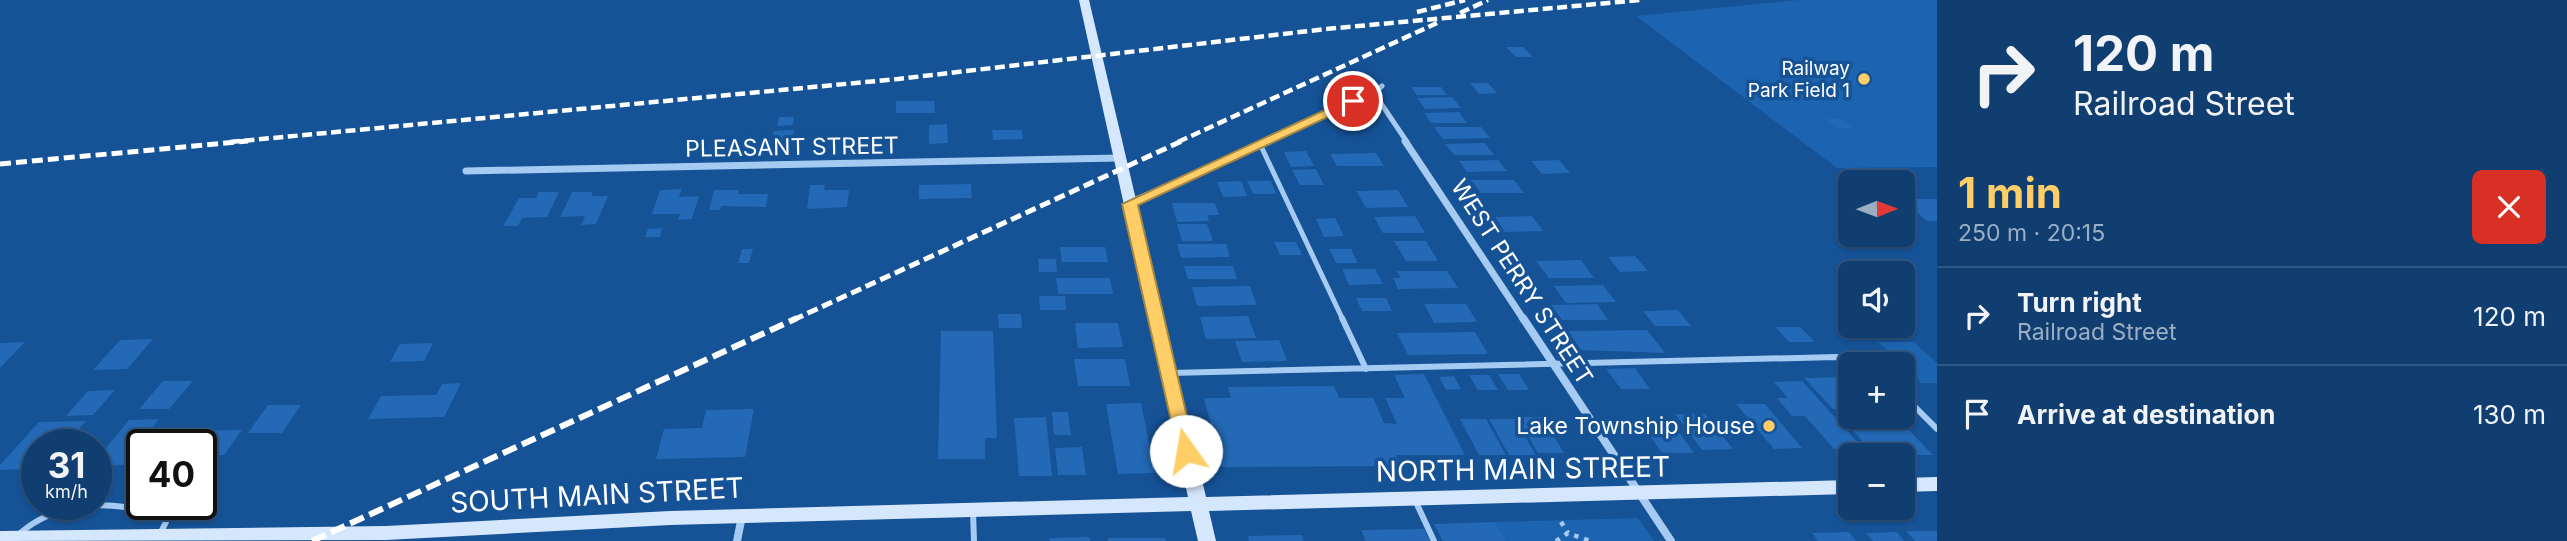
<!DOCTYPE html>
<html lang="en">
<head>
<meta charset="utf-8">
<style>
	:root { --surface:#103e70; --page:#1e4978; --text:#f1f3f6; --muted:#9caec3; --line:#305783; --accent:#ffce67 }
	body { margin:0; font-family:Inter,sans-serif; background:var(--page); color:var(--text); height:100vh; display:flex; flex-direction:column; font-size:26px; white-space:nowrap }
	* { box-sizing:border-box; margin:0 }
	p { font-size:23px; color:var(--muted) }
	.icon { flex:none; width:38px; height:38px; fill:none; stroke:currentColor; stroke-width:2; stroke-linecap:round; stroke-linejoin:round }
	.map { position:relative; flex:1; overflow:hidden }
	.sheet { display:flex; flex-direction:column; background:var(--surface); width:630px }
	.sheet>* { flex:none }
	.hud { background:#103e70; color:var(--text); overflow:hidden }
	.needle { width:46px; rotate:89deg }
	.controls { position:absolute; left:1838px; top:170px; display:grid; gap:14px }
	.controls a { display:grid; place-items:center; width:77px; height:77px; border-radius:10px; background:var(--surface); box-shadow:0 2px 5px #0004,0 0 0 2px var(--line); font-size:35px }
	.speed { position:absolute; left:21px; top:429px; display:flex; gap:14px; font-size:35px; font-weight:700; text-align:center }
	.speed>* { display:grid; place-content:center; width:91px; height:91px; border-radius:50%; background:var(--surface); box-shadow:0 2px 5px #0004,0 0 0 2px var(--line); line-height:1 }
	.speed small { font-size:18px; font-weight:400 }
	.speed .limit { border:4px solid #111; border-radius:10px; background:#fff; color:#111 }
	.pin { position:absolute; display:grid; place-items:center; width:60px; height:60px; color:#fff; margin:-30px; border:4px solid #fff; border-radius:50%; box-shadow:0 2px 7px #0007 }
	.me { position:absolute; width:77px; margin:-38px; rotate:347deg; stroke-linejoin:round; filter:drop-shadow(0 0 5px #0008) }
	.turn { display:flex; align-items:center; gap:24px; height:147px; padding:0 21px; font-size:32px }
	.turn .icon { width:91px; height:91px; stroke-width:2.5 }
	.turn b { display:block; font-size:49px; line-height:60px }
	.round { display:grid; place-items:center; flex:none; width:74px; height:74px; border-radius:10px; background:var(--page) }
	.summary { display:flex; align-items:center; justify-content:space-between; height:119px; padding:0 21px }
	h1 { font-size:42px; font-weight:700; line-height:52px; color:var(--accent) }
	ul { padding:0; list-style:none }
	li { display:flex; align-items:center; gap:21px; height:98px; padding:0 21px; border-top:2px solid var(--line) }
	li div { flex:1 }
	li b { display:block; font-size:26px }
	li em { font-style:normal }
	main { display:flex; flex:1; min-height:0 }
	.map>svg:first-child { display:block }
	.green { fill:#1d64b0 }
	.building { fill:#2369b5 }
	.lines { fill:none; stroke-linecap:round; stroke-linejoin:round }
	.path { stroke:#a6cbf2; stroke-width:4.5; stroke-dasharray:4.5 6; stroke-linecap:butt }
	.lane-far1 { stroke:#a6cbf2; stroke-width:5 }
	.lane { stroke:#a6cbf2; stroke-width:6 }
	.street-far2 { stroke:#a6cbf2; stroke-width:5 }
	.street-far1 { stroke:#a6cbf2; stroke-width:7 }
	.street { stroke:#a6cbf2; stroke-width:8 }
	.secondary { fill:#d5e7fc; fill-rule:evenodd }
	.rail-far2 { stroke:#fff; stroke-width:4.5; stroke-dasharray:10 4.5; stroke-linecap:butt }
	.rail-far1 { stroke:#fff; stroke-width:5; stroke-dasharray:11 5; stroke-linecap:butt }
	.rail { stroke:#fff; stroke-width:6; stroke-dasharray:15 6; stroke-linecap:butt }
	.route { fill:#ffce67; stroke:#a68643; stroke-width:2 }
	.poi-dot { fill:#ffce67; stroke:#155296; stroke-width:2.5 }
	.labels { text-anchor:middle; stroke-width:7; stroke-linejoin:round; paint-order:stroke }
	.far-poi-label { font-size:19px; fill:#fff; stroke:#155296; text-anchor:end }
	.street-label { font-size:23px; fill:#fff; stroke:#155296 }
	.poi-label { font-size:23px; fill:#fff; stroke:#155296; text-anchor:end }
	.near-street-label { font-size:28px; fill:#fff; stroke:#155296 }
</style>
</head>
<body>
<main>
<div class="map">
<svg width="1937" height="541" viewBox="0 0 1937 541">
	<rect width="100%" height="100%" fill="#155296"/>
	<!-- green -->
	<path class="green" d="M 1799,0 L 1937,0 L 1937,167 L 1837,168 L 1636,16 Z
		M 1878,342 L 1914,342 L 1937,363 L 1937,383 L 1921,383 Z
		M 1638,518 L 1654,541 L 1506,541 L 1495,522 Z"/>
	<!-- building -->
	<path class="building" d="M 1506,47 L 1523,47 L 1533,57 L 1516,57 Z
		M 1470,83 L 1488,83 L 1497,93 L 1479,94 Z
		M 1411,87 L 1441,87 L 1447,95 L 1417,95 Z
		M 1452,97 L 1461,108 L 1425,109 L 1417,98 Z
		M 896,101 L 934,101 L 935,113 L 896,113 Z
		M 1459,112 L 1467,123 L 1431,123 L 1424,113 Z
		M 779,117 L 794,117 L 793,125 L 777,126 Z
		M 1826,119 L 1841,119 L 1852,128 L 1837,128 Z
		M 947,124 L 948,143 L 929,144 L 929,125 Z
		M 1434,127 L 1481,127 L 1490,138 L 1443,139 Z
		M 794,130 L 792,143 L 771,143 L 774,131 Z
		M 992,130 L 1022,130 L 1023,139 L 993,140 Z
		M 1485,143 L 1494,155 L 1454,155 L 1445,144 Z
		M 1306,151 L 1314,166 L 1291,167 L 1284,152 Z
		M 1376,153 L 1384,166 L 1337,166 L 1330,154 Z
		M 1498,160 L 1507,171 L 1467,172 L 1459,161 Z
		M 1559,160 L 1570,173 L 1542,174 L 1531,161 Z
		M 1316,169 L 1324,185 L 1300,185 L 1292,170 Z
		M 1471,180 L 1514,180 L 1524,193 L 1481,193 Z
		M 1241,181 L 1247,196 L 1223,197 L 1217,182 Z
		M 1247,181 L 1271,181 L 1276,194 L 1253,194 Z
		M 971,184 L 972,198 L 919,199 L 919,185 Z
		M 810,185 L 825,185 L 824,190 L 849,190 L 847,207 L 807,209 Z
		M 682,189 L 679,197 L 699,196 L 692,219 L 678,220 L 680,214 L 652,214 L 660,190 Z
		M 714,190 L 739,190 L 738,194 L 768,194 L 766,207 L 721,206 L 720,210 L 709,210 Z
		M 1398,190 L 1408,207 L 1366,208 L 1356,191 Z
		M 539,192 L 559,192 L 547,217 L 522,218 L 518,226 L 503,226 L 519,198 L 536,198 Z
		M 572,192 L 593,192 L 591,196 L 608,196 L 596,224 L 581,225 L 585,216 L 560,217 Z
		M 1902,199 L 1937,199 L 1937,221 L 1927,221 Z
		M 1172,203 L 1215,203 L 1219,215 L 1207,215 L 1209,221 L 1177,222 Z
		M 1415,216 L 1425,233 L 1383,233 L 1374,217 Z
		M 1532,216 L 1543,231 L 1505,232 L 1495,217 Z
		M 1335,218 L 1344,236 L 1324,237 L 1316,219 Z
		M 1177,224 L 1207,224 L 1213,241 L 1182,241 Z
		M 662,228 L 660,237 L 645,237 L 648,229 Z
		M 1394,241 L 1426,241 L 1438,261 L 1406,261 Z
		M 1274,242 L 1296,242 L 1302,255 L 1280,255 Z
		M 1177,244 L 1226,244 L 1230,257 L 1181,258 Z
		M 1060,247 L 1105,247 L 1108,262 L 1062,262 Z
		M 742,249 L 753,249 L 749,263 L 738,263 Z
		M 1329,249 L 1351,249 L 1358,263 L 1336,263 Z
		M 1635,256 L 1648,271 L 1620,272 L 1608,257 Z
		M 1038,259 L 1056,259 L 1057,272 L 1039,272 Z
		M 1581,260 L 1594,278 L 1549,278 L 1536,261 Z
		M 1184,266 L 1233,266 L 1237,279 L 1188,279 Z
		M 1342,269 L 1375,269 L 1383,284 L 1349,285 Z
		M 1397,271 L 1447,271 L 1458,288 L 1398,289 L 1393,278 L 1401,278 Z
		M 1056,278 L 1110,278 L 1113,294 L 1058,294 Z
		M 1603,285 L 1616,302 L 1566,303 L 1554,286 Z
		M 1250,286 L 1257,305 L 1197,306 L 1192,287 Z
		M 1039,296 L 1065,296 L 1066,310 L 1040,310 Z
		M 1356,298 L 1386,298 L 1392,311 L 1362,311 Z
		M 1424,304 L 1466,304 L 1477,322 L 1434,323 Z
		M 1597,304 L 1608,320 L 1562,320 L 1551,305 Z
		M 1678,310 L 1691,326 L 1655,326 L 1643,311 Z
		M 998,314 L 1021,314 L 1022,328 L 999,328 Z
		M 1248,316 L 1256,338 L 1206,339 L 1200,317 Z
		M 1075,323 L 1118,323 L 1123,347 L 1078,348 Z
		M 1775,327 L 1800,327 L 1815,342 L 1789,342 Z
		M 1647,330 L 1665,353 L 1581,350 L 1568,331 Z
		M 941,331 L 993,331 L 997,438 L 985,438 L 985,459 L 938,459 Z
		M 1475,332 L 1488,354 L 1408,355 L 1397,333 Z
		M 153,339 L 127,369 L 93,370 L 120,340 Z
		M 1279,340 L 1287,361 L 1242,362 L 1235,341 Z
		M 25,342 L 0,368 L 0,343 Z
		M 433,343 L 424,361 L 390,362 L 400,344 Z
		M 1074,359 L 1125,359 L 1130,386 L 1078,386 Z
		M 1635,368 L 1650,389 L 1621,389 L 1606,369 Z
		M 1424,374 L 1465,455 L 1396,455 L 1401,466 L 1222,467 L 1204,398 L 1231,398 L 1228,387 L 1334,386 L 1339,398 L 1373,398 L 1384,423 L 1397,424 L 1385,398 L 1405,398 L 1394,375 Z
		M 1498,374 L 1519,374 L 1529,390 L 1508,390 Z
		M 1469,375 L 1489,375 L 1498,390 L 1478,390 Z
		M 1454,376 L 1461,389 L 1446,390 L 1439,377 Z
		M 1850,377 L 1850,409 L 1833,409 L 1804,378 Z
		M 163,381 L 193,381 L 169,409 L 139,409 Z
		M 1802,381 L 1863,448 L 1834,449 L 1805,416 L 1792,416 L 1777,398 L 1788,398 L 1774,382 Z
		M 461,383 L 444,417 L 368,419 L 381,396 L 436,395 L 442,384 Z
		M 115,390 L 93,415 L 66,416 L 88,391 Z
		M 1141,403 L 1155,473 L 1118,474 L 1106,404 Z
		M 1736,404 L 1765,404 L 1802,448 L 1774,449 Z
		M 268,405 L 301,405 L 282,433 L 248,433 Z
		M 754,409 L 745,457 L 656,459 L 664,429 L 702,428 L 706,410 Z
		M 1052,412 L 1068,412 L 1071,435 L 1054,435 Z
		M 1675,414 L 1705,414 L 1733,449 L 1702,450 Z
		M 1839,415 L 1895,416 L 1933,455 L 1875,455 Z
		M 1046,417 L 1052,476 L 1019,476 L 1014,418 Z
		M 1517,417 L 1542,417 L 1564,453 L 1538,453 Z
		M 159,419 L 123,465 L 96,466 L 96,460 L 129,420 Z
		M 1460,419 L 1486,419 L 1506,455 L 1479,455 Z
		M 1489,419 L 1515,419 L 1536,455 L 1509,455 Z
		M 1670,419 L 1694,453 L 1662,453 L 1639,420 Z
		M 86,421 L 66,444 L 37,444 L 37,456 L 25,469 L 0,470 L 0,465 L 39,422 Z
		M 242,430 L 224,455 L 201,455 L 201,444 L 153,444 L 164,431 Z
		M 1082,447 L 1086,475 L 1058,475 L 1055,448 Z
		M 1495,522 L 1506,541 L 1443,541 L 1434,524 Z
		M 1424,529 L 1430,541 L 1366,541 L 1361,530 Z
		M 1906,531 L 1937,531 L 1937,541 L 1915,541 Z
		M 1849,532 L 1856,541 L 1818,541 L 1812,533 Z
		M 1897,532 L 1904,541 L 1873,541 L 1866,533 Z
		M 1302,535 L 1304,541 L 1249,541 L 1248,536 Z
		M 1090,537 L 1090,541 L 1050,541 L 1049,538 Z
		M 1108,538 L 1165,538 L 1166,541 L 1108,541 Z"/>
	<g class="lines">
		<!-- path -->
		<path class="path" d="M 1561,522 L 1568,533
			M 1556,541 L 1568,533 L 1590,541"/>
		<!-- lane-far1 -->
		<path class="lane-far1" d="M 1260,144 L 1343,320"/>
		<!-- lane -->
		<path class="lane" d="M 1342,318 L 1366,369
			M 1170,373 L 1836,357 L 1862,364
			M 1902,394 L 1937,429
			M 1415,500 L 1434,541
			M 973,512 L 974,541
			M 19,534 C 60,499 108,501 158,513 L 165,517 L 166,522 L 160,534"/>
		<!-- street-far2 -->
		<path class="street-far2" d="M 1374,93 L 1407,142
			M 1265,142 L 1374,93 L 1382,86"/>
		<!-- street-far1 -->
		<path class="street-far1" d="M 1405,141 L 1524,320
			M 466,171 L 1119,158
			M 1130,203 L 1269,141"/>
		<!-- street -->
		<path class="street" d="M 1523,318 L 1671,541
			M 737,541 L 742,516"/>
		<!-- secondary -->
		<path class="secondary" d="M 1079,0 L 1089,0 L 1206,497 L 1850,480 L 1850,494 L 1209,511 L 1216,541 L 1198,541 L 1191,511 L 670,525 L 386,540 L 0,541 L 0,531 L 386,526 L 670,511 L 1188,497 Z
			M 1937,477 L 1937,491 L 1902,492 L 1902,478 Z"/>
		<!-- rail-far2 -->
		<path class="rail-far2" d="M 1417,12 L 1465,0
			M 1460,13 L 1488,0
			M 230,142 L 898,79 L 1326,29 L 1640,0
			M 1178,142 L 1437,23"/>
		<!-- rail-far1 -->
		<path class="rail-far1" d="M 0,164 L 248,141
			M 793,320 L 1182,141"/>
		<!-- rail -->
		<path class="rail" d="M 312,541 L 797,318"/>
	</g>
	<!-- route -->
	<path class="route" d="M 1353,97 L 1360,101 L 1358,103 L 1138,205 L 1195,451 L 1192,456 L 1186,458 L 1179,456 L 1122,204 Z"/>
	<!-- markers -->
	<g class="poi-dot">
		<circle cx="1864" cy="79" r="7"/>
		<circle cx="1769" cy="426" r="7"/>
	</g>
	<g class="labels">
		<!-- far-poi labels -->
		<g class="far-poi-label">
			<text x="1850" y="75">Railway<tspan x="1850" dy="22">Park Field 1</tspan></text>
		</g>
		<!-- street labels -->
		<g class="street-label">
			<text transform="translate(792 147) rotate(-1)" y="8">PLEASANT STREET</text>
			<text transform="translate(1522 282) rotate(57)" y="8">WEST PERRY STREET</text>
		</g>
		<!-- poi labels -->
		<g class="poi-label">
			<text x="1755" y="434">Lake Township House</text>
		</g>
		<!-- near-street labels -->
		<g class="near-street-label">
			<text transform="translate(1523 469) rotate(-1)" y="10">NORTH MAIN STREET</text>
			<text transform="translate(597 495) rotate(-3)" y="10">SOUTH MAIN STREET</text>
		</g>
	</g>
</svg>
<div class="controls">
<a><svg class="needle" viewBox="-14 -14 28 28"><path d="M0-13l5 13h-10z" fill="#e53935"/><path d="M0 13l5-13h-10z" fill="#9caec3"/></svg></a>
<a><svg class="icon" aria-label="sound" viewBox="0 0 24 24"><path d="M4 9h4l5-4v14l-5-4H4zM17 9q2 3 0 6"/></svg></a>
<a>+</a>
<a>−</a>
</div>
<div class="speed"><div>31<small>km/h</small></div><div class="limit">40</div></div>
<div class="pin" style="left:1353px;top:101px;background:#d93025"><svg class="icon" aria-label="arrive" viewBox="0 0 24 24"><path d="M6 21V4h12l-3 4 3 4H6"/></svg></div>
<svg class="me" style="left:1186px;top:451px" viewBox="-20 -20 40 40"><circle r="19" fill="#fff"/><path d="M0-13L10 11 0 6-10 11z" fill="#ffce67"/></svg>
</div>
<section class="sheet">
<div class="hud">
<div class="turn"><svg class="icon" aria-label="right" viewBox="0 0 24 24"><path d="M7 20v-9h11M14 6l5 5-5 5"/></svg><div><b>120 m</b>Railroad Street</div></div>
</div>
<div class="summary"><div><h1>1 min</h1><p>250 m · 20:15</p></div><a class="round" style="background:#d93025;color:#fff"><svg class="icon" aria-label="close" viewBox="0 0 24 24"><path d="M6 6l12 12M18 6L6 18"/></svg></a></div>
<ul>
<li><svg class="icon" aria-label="right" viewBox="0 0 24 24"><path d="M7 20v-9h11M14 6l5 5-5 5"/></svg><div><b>Turn right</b><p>Railroad Street</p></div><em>120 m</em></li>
<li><svg class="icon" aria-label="arrive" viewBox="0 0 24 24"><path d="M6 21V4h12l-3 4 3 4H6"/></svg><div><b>Arrive at destination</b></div><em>130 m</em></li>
</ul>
</section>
</main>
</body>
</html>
